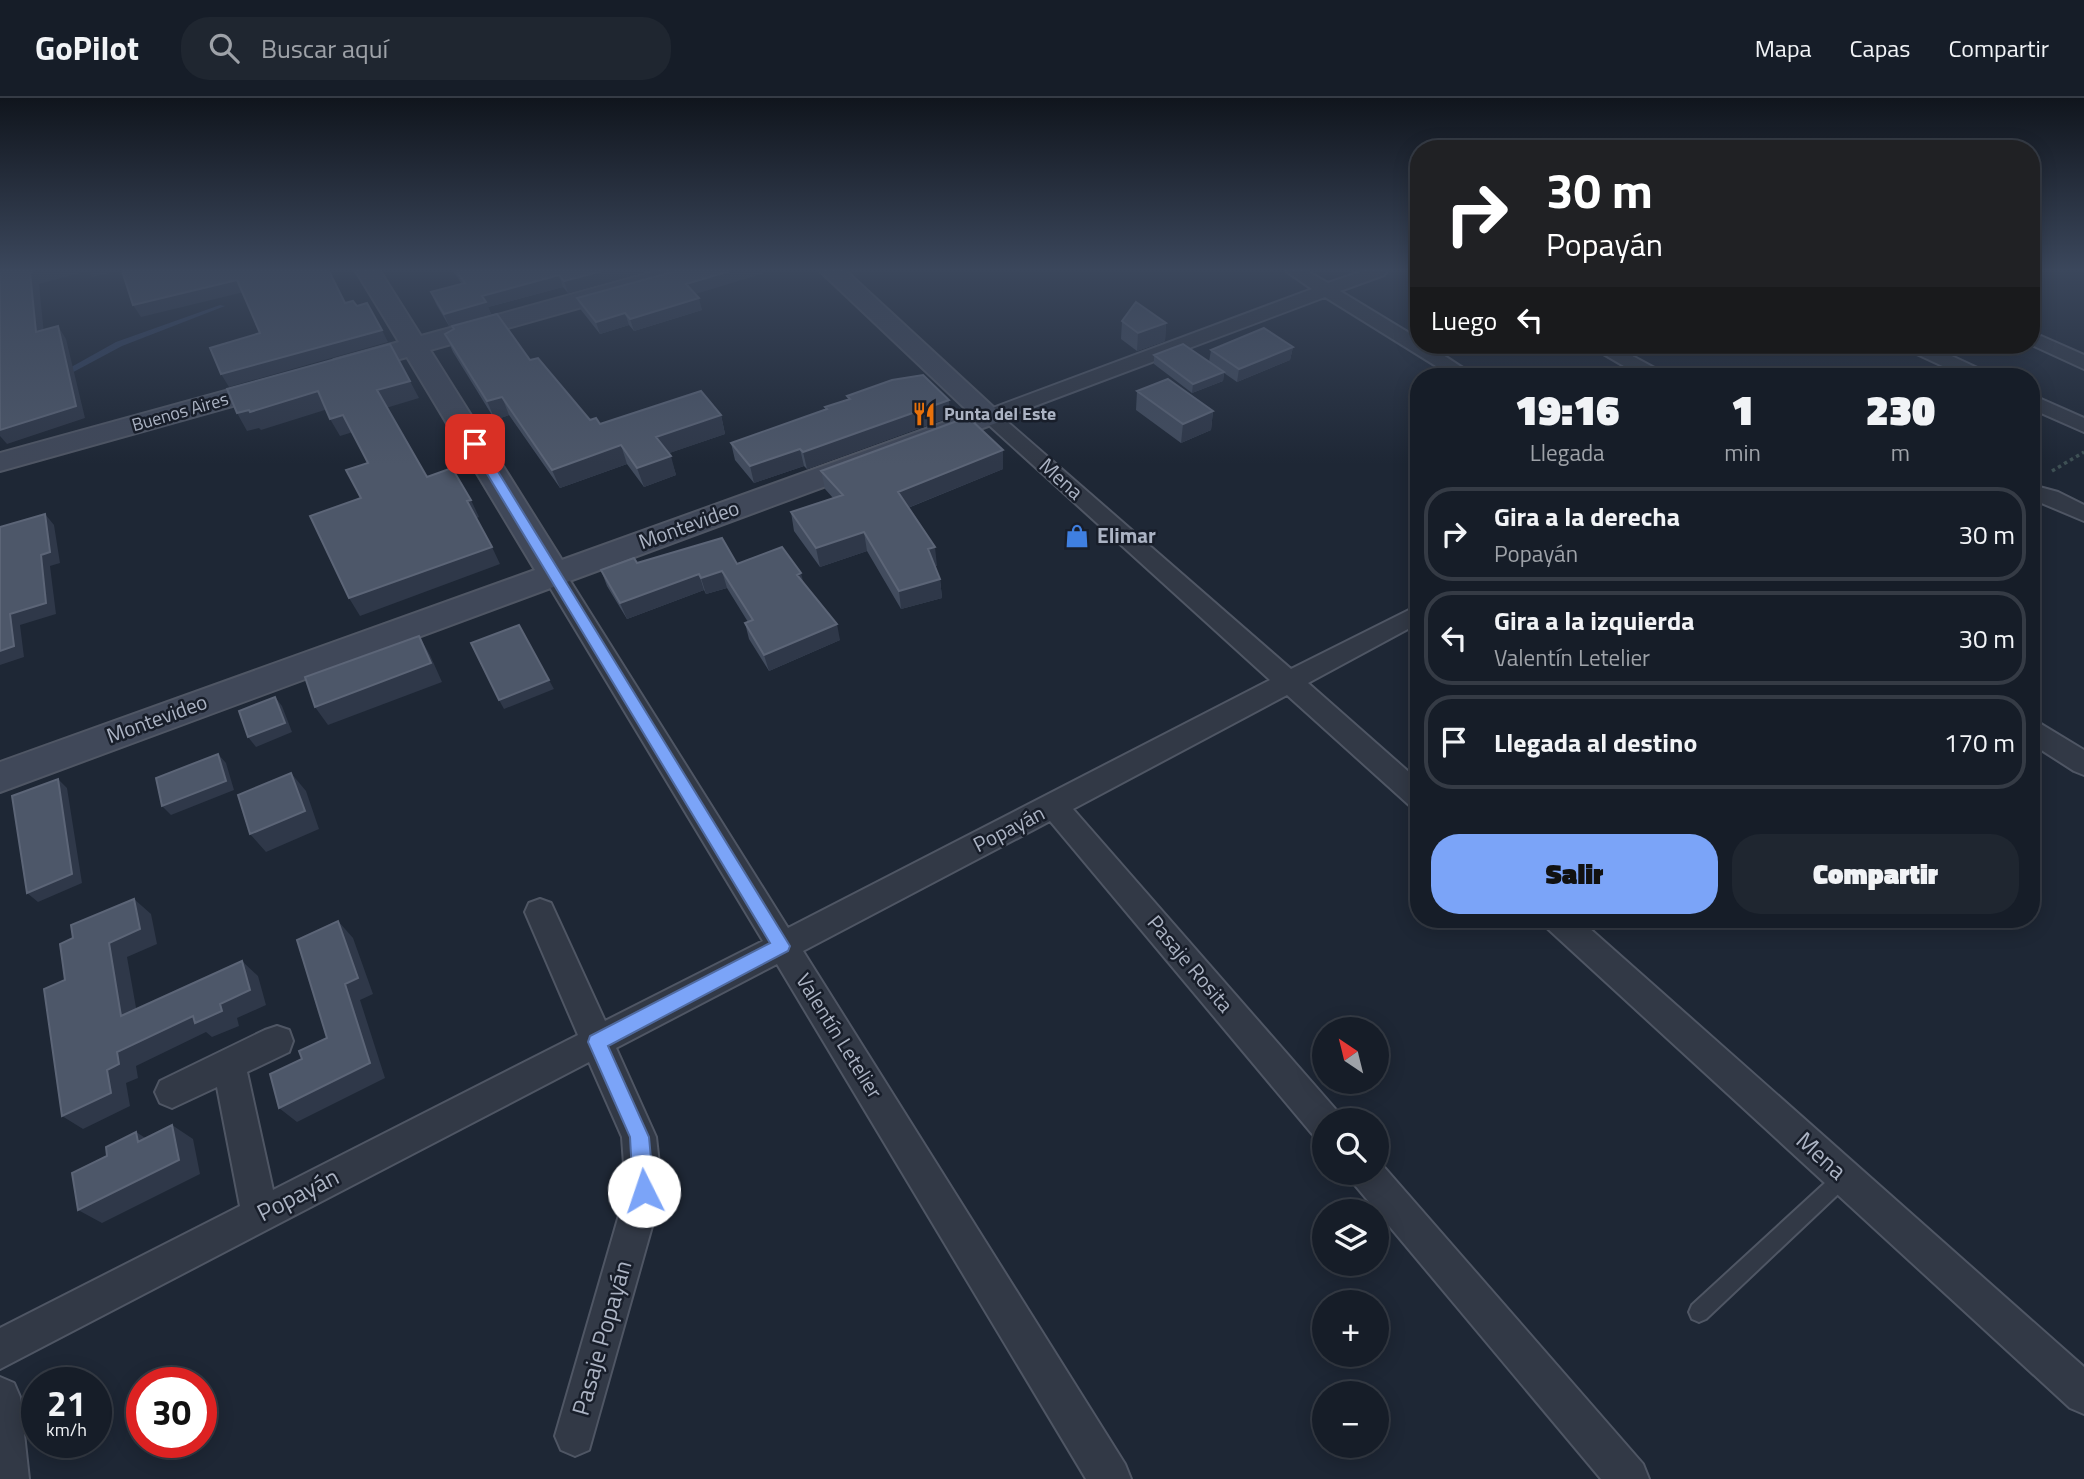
<!DOCTYPE html>
<html lang="es">
<head>
<meta charset="utf-8">
<style>
	:root { --surface:#161d28; --page:#1f2630; --text:#f1f3f6; --muted:#9ea2a8; --line:#353b45; --accent:#7ba4f8 }
	body { margin:0; font-family:"Titillium Web",sans-serif; background:var(--page); color:var(--text); height:100vh; display:flex; flex-direction:column; font-size:26px; white-space:nowrap }
	* { box-sizing:border-box; margin:0 }
	p { font-size:23px; color:var(--muted) }
	.icon { flex:none; width:38px; height:38px; fill:none; stroke:currentColor; stroke-width:2; stroke-linecap:round; stroke-linejoin:round }
	.map { position:relative; flex:1; overflow:hidden }
	.details { position:absolute; left:1410px; top:270px; width:630px; height:560px; display:flex; flex-direction:column; background:var(--surface); border-radius:28px; box-shadow:0 4px 18px #0003,0 0 0 2px var(--line) }
	.details>* { flex:none }
	.guide { position:absolute; left:1410px; top:42px; width:630px; height:214px; border-radius:28px; box-shadow:0 4px 18px #0003,0 0 0 2px var(--line); background:#202124; color:#fff; overflow:hidden }
	.needle { width:46px; rotate:325deg }
	.buttons { position:absolute; left:1312px; top:919px; display:grid; gap:14px }
	.buttons a { display:grid; place-items:center; width:77px; height:77px; border-radius:50%; background:var(--surface); box-shadow:0 4px 18px #0003,0 0 0 2px var(--line); font-size:35px }
	.speed { position:absolute; left:21px; top:1269px; display:flex; gap:14px; font-size:35px; font-weight:700; text-align:center }
	.speed>* { display:grid; place-content:center; width:91px; height:91px; border-radius:50%; background:var(--surface); box-shadow:0 4px 18px #0003,0 0 0 2px var(--line); line-height:1 }
	.speed small { font-size:18px; font-weight:400 }
	.speed .limit { border:10px solid #d22; background:#fff; color:#111 }
	.pin { position:absolute; display:grid; place-items:center; width:60px; height:60px; color:#fff; margin:-30px; border-radius:14px; box-shadow:0 4px 10px #0006 }
	.me { position:absolute; width:77px; margin:-38px; rotate:356deg; stroke-linejoin:round; filter:drop-shadow(0 0 5px #0008) }
	.turn { display:flex; align-items:center; gap:24px; height:147px; padding:0 21px; font-size:32px }
	.turn .icon { width:91px; height:91px; stroke-width:2.5 }
	.turn b { display:block; font-size:49px; line-height:60px }
	.then { display:flex; align-items:center; height:66px; padding:0 21px; background:#0003; gap:14px; font-size:26px }
	.eta { display:flex; justify-content:space-evenly; align-items:center; height:119px; text-align:center }
	.eta b { font-size:42px; font-weight:800; line-height:49px }
	.primary-button { display:flex; gap:14px; margin-top:auto; padding:14px 21px }
	.primary-button a { flex:1; height:80px; border-radius:28px; background:var(--accent); color:#111; font-size:28px; font-weight:800; line-height:80px; text-align:center }
	.primary-button a+a { background:var(--page); color:var(--text) }
	ul { padding:0; list-style:none }
	li { display:flex; align-items:center; gap:21px; height:94px; margin:0 14px 10px; padding:0 7px; border:4px solid var(--line); border-radius:28px }
	li div { flex:1 }
	li b { display:block; font-size:26px }
	li em { font-style:normal }
	header { display:flex; align-items:center; gap:42px; box-sizing:border-box; height:98px; padding:0 35px; background:var(--surface); border-bottom:2px solid var(--line) }
	header strong { font-size:33px }
	nav { display:flex; gap:38px; margin-inline-start:auto; font-size:24px }
	.search { width:490px; height:63px; background:var(--page); display:flex; align-items:center; gap:18px; box-sizing:border-box; padding:0 24px; border-radius:28px; color:var(--muted); font-size:26px }
	.map>svg:first-child { display:block }
	.lines { fill:none; stroke-linecap:round; stroke-linejoin:round }
	.stream { fill:#303f5b; fill-rule:evenodd }
	.lane-casing { stroke:#4f5664; stroke-width:4 }
	.street-casing { stroke:#4f5664; stroke-width:4 }
	.secondary-casing { stroke:#4f5664; stroke-width:4 }
	.path { stroke:#3e5054; stroke-width:3.5; stroke-dasharray:3.5 3.5; stroke-linecap:butt }
	.lane { fill:#323946; fill-rule:evenodd }
	.street { fill:#323946; fill-rule:evenodd }
	.secondary { fill:#404859; fill-rule:evenodd }
	.wall { fill:#424c5e }
	.shaded-wall { fill:#2f3849 }
	.building { fill:#4d5769; stroke:#5c6577; stroke-width:2 }
	.route { fill:#7ba4f8; stroke:#506ba1; stroke-width:2 }
	.labels { text-anchor:middle; stroke-width:5; stroke-linejoin:round; paint-order:stroke }
	.far-street-label { font-size:18px; fill:#abb3c3; stroke:#181e2a }
	.far-poi-label { font-size:18px; font-weight:bold; fill:#abb3c3; stroke:#181e2a; text-anchor:start }
	.street-label { font-size:21px; fill:#abb3c3; stroke:#181e2a }
	.poi-label { font-size:21px; font-weight:bold; fill:#abb3c3; stroke:#181e2a; text-anchor:start }
	.near-street-label { font-size:24px; fill:#abb3c3; stroke:#181e2a }
</style>
</head>
<body>
<header>
<strong>GoPilot</strong>
<div class="search"><svg class="icon" aria-label="search" viewBox="0 0 24 24"><circle cx="10" cy="10" r="6"/><path d="M15 15l6 6"/></svg>Buscar aquí</div>
<nav><a>Mapa</a><a>Capas</a><a>Compartir</a></nav>
</header>
<div class="map">
<svg width="2084" height="1381" viewBox="0 0 2084 1381">
	<rect width="100%" height="100%" fill="#1e2735"/>
	<g class="lines">
		<!-- stream -->
		<path class="stream" d="M 220,207 L 225,208 L 122,248 L 64,279 L 57,277 L 116,244 Z"/>
		<!-- lane casing -->
		<g class="lane-casing">
			<path id="lane" d="M 1844,1070 L 1850,1073 L 1853,1079 L 1850,1085 L 1706,1221 L 1699,1224 L 1692,1221 L 1689,1214 L 1692,1207 L 1838,1073 Z"/>
		</g>
		<!-- street casing -->
		<g class="street-casing">
			<path id="street" d="M 1286,173 L 1307,173 L 1328,185 L 1363,173 L 1387,173 L 1384,177 L 1340,193 L 1419,241 L 1419,247 L 1428,247 L 1475,278 L 1452,278 L 1325,199 L 1003,320 L 1291,571 L 1419,507 L 1419,525 L 1308,585 L 1419,683 L 1419,710 L 1409,707 L 1287,597 L 1073,711 L 1337,1013 L 1341,1022 L 1325,1022 L 1325,1042 L 1313,1037 L 1050,723 L 803,853 L 1125,1366 L 1131,1381 L 1086,1381 L 777,866 L 616,950 L 656,1039 L 662,1093 L 589,1352 L 575,1358 L 561,1352 L 555,1338 L 626,1093 L 622,1039 L 589,964 L 0,1271 L 0,1230 L 240,1108 L 217,989 L 172,1010 L 160,1005 L 155,994 L 160,983 L 265,932 L 277,928 L 289,932 L 293,943 L 289,954 L 247,974 L 273,1092 L 578,937 L 525,814 L 529,805 L 540,801 L 551,805 L 605,923 L 763,843 L 542,476 L 546,470 L 554,468 L 562,470 L 788,830 L 1270,582 L 979,318 L 982,314 L 1312,191 Z
				M 2041,238 L 2084,257 L 2084,271 L 2034,248 L 2032,244 Z
				M 1588,247 L 1612,247 L 1662,274 L 1665,278 L 1641,278 Z
				M 1903,247 L 1928,247 L 1986,274 L 1989,278 L 1964,278 L 1906,251 Z
				M 2032,297 L 2084,320 L 2084,334 L 2032,311 Z
				M 2032,387 L 2058,394 L 2084,407 L 2084,423 L 2032,401 Z
				M 2032,623 L 2041,626 L 2084,652 L 2084,677 L 2074,673 L 2032,646 Z
				M 1543,821 L 1579,821 L 2084,1269 L 2084,1316 L 2070,1310 L 1547,830 Z
				M 1377,1061 L 1643,1366 L 1649,1381 L 1601,1381 L 1354,1086 L 1349,1074 L 1377,1074 Z
				M 0,1279 L 14,1285 L 20,1299 L 29,1381 L 0,1381 Z"/>
		</g>
		<!-- secondary casing -->
		<g class="secondary-casing">
			<path id="secondary" d="M 356,173 L 380,173 L 421,238 L 657,173 L 695,173 L 692,178 L 430,252 L 562,462 L 970,315 L 820,173 L 846,173 L 1003,318 L 999,324 L 0,694 L 0,664 L 535,472 L 407,259 L 344,276 L 334,274 L 330,268 L 334,262 L 399,244 Z
				M 280,278 L 290,280 L 294,286 L 290,292 L 0,373 L 0,355 Z"/>
		</g>
		<!-- path -->
		<path class="path" d="M 2052,373 L 2084,354"/>
		<!-- lane -->
		<use href="#lane" class="lane"/>
		<!-- street -->
		<use href="#street" class="street"/>
		<!-- secondary -->
		<use href="#secondary" class="secondary"/>
	</g>
	<!-- wall -->
	<path class="wall" d="M 453,173 L 648,173 L 568,195 L 563,189 L 488,209 L 491,216 L 449,228 L 436,206 L 431,194 L 462,186 Z
		M 695,196 L 702,212 L 634,233 L 629,227 L 600,236 L 581,212 L 577,200 Z
		M 1122,223 L 1166,225 L 1165,243 L 1137,253 L 1121,241 Z
		M 445,236 L 530,262 L 590,322 L 600,326 L 721,317 L 725,336 L 669,355 L 676,377 L 644,389 L 627,366 L 560,390 L 509,317 L 495,322 L 453,254 Z
		M 1293,249 L 1290,262 L 1237,284 L 1224,275 L 1223,283 L 1192,295 L 1154,266 L 1154,257 L 1209,264 L 1211,252 Z
		M 1137,293 L 1213,313 L 1211,332 L 1181,345 L 1136,312 Z
		M 847,298 L 950,319 L 807,371 L 804,368 L 754,385 L 735,362 L 731,345 L 826,312 L 825,309 L 848,302 Z
		M 1003,352 L 1003,371 L 908,410 L 937,468 L 935,468 L 940,481 L 942,500 L 901,511 L 867,453 L 820,469 L 794,433 L 791,414 L 833,400 L 825,391 L 821,373 Z
		M 737,466 L 803,485 L 840,542 L 769,573 L 749,541 L 745,525 L 748,524 L 727,490 L 706,496 L 704,492 L 627,521 L 607,488 L 601,472 Z"/>
	<!-- shaded-wall -->
	<path class="shaded-wall" d="M 34,173 L 119,173 L 92,179 L 88,173 L 39,186 L 45,246 L 36,234 L 30,174 Z
		M 602,173 L 648,173 L 568,195 L 564,183 Z
		M 730,173 L 771,173 L 689,198 L 686,186 Z
		M 559,177 L 563,189 L 488,209 L 491,216 L 449,228 L 444,216 L 482,198 Z
		M 237,182 L 244,194 L 141,219 L 133,207 Z
		M 699,200 L 702,212 L 634,233 L 630,221 Z
		M 625,215 L 629,227 L 600,236 L 596,224 Z
		M 1166,225 L 1165,243 L 1137,253 L 1138,235 Z
		M 58,228 L 66,241 L 85,320 L 7,346 L 0,338 L 0,332 Z
		M 382,232 L 388,244 L 229,289 L 221,276 Z
		M 1293,249 L 1290,262 L 1237,284 L 1239,271 Z
		M 1224,274 L 1223,283 L 1192,295 L 1193,286 Z
		M 410,283 L 419,300 L 386,310 L 377,292 Z
		M 318,293 L 328,311 L 261,332 L 259,330 L 247,333 L 237,315 Z
		M 502,299 L 509,317 L 495,322 L 487,303 Z
		M 949,302 L 950,319 L 807,371 L 803,354 Z
		M 1213,313 L 1211,332 L 1181,345 L 1183,326 Z
		M 343,317 L 353,334 L 340,338 L 330,321 Z
		M 721,317 L 725,336 L 661,358 L 656,339 Z
		M 621,347 L 627,366 L 560,390 L 552,372 Z
		M 800,351 L 804,368 L 754,385 L 750,368 Z
		M 1003,352 L 1003,371 L 900,413 L 898,394 Z
		M 671,358 L 676,377 L 644,389 L 637,370 Z
		M 471,402 L 479,419 L 475,421 L 467,403 Z
		M 45,416 L 54,427 L 60,465 L 50,468 L 56,516 L 20,527 L 24,559 L 0,567 L 0,553 L 10,516 L 41,457 Z
		M 864,434 L 867,453 L 820,469 L 816,450 Z
		M 492,449 L 500,466 L 360,518 L 349,500 Z
		M 935,449 L 937,468 L 930,469 L 928,451 Z
		M 722,473 L 727,490 L 706,496 L 701,480 Z
		M 801,475 L 805,491 L 797,477 Z
		M 699,476 L 704,492 L 627,521 L 620,505 Z
		M 940,481 L 942,500 L 901,511 L 899,493 Z
		M 837,526 L 840,542 L 769,573 L 764,557 Z
		M 419,538 L 430,557 L 442,584 L 328,627 L 315,609 Z
		M 549,582 L 554,591 L 504,611 L 499,602 Z
		M 275,599 L 282,608 L 292,634 L 256,649 L 248,639 Z
		M 218,656 L 226,665 L 234,692 L 171,717 L 162,708 Z
		M 291,675 L 306,693 L 319,731 L 266,754 L 250,736 Z
		M 58,681 L 67,690 L 82,785 L 38,804 L 27,795 Z
		M 134,801 L 151,816 L 157,846 L 127,859 L 140,932 L 121,918 L 109,845 Z
		M 338,823 L 353,840 L 373,896 L 360,902 L 385,980 L 297,1024 L 279,1010 L 370,965 L 345,886 Z
		M 242,863 L 258,878 L 266,907 L 237,920 L 239,928 L 212,939 L 206,934 L 136,968 L 138,980 L 126,985 L 130,1008 L 83,1031 L 62,1018 L 107,972 L 117,954 L 220,906 Z
		M 172,1027 L 193,1041 L 200,1076 L 102,1125 L 78,1112 Z
		M 136,1034 L 158,1048 L 138,1044 Z"/>
	<!-- building -->
	<path class="building" d="M 0,173 L 34,173 L 30,174 L 36,234 L 58,228 L 76,308 L 0,332 Z
		M 122,173 L 329,173 L 345,205 L 353,203 L 357,208 L 367,205 L 382,232 L 221,276 L 210,250 L 260,235 L 237,182 L 133,207 Z
		M 456,173 L 602,173 L 564,183 L 559,177 L 482,198 L 486,204 L 444,216 L 431,194 L 465,185 Z
		M 676,173 L 730,173 L 686,186 L 699,200 L 630,221 L 625,215 L 596,224 L 577,200 Z
		M 1136,204 L 1166,225 L 1138,235 L 1122,223 Z
		M 497,216 L 530,262 L 538,260 L 590,322 L 596,320 L 600,326 L 701,293 L 721,317 L 656,339 L 671,358 L 637,370 L 621,347 L 552,372 L 502,299 L 487,303 L 445,236 L 454,231 L 452,228 Z
		M 1264,230 L 1293,249 L 1239,271 L 1211,252 Z
		M 390,246 L 410,283 L 377,292 L 427,379 L 452,370 L 471,402 L 467,403 L 492,449 L 349,500 L 310,418 L 361,400 L 346,372 L 368,365 L 343,317 L 330,321 L 318,293 L 250,314 L 249,312 L 237,315 L 227,291 Z
		M 1183,246 L 1224,274 L 1193,286 L 1154,257 Z
		M 923,277 L 949,302 L 803,354 L 800,351 L 750,368 L 731,345 L 827,311 L 825,309 L 850,301 L 847,298 L 892,282 Z
		M 1168,281 L 1213,313 L 1183,326 L 1137,293 Z
		M 968,319 L 1003,352 L 898,394 L 935,449 L 928,451 L 940,481 L 899,493 L 864,434 L 816,450 L 791,414 L 843,397 L 821,373 Z
		M 45,416 L 50,454 L 41,457 L 46,505 L 10,516 L 14,548 L 0,553 L 0,429 Z
		M 722,440 L 737,466 L 782,449 L 801,475 L 797,477 L 837,526 L 764,557 L 745,525 L 753,522 L 722,473 L 701,480 L 699,476 L 620,505 L 601,472 L 634,460 L 637,465 Z
		M 519,527 L 549,582 L 499,602 L 471,545 Z
		M 419,538 L 431,565 L 315,609 L 305,579 Z
		M 275,599 L 285,625 L 248,639 L 239,613 Z
		M 218,656 L 226,683 L 162,708 L 156,680 Z
		M 291,675 L 305,713 L 250,736 L 238,697 Z
		M 58,681 L 72,776 L 27,795 L 12,698 Z
		M 134,801 L 140,831 L 109,845 L 121,918 L 242,863 L 250,892 L 220,906 L 222,913 L 195,925 L 193,918 L 117,954 L 119,966 L 107,972 L 111,995 L 62,1018 L 44,891 L 65,882 L 60,846 L 73,840 L 71,827 Z
		M 338,823 L 358,880 L 345,886 L 370,965 L 279,1010 L 270,976 L 302,961 L 299,953 L 327,940 L 297,842 Z
		M 172,1027 L 179,1062 L 78,1112 L 72,1075 L 107,1058 L 106,1049 L 136,1034 L 138,1044 Z"/>
	<!-- sky -->
	<linearGradient id="sky" x2="0" y2="1"><stop stop-color="#10151d"/><stop offset="0.47" stop-color="#3b475c"/><stop offset="1" stop-color="#3b475c" stop-opacity="0"/></linearGradient>
	<rect width="2084" height="366" fill="url(#sky)"/>
	<!-- route -->
	<path class="route" d="M 475,343 L 481,346 L 790,848 L 788,853 L 608,948 L 649,1039 L 654,1093 L 651,1100 L 644,1103 L 636,1100 L 633,1093 L 630,1039 L 588,944 L 590,938 L 770,845 L 469,346 Z"/>
	<!-- icons -->
	<defs>
		<g id="restaurant-bare" transform="scale(1.89)"><path d="M-5-6h1v4h1v-4h1v4h1v-4h1v5L-1.5 .5V6h-2V.5L-5-1ZM5-6V6H3V1.5H1.5Q1.5-4 5-6Z" fill="#e8710a" stroke="#181e2a" stroke-width="2.5" paint-order="stroke"/></g>
		<g id="shop-bare" transform="scale(1.89)"><path d="M-5-2.5h2.3a2.7 3.5 0 0 1 5.4 0H5L5.5 6h-11ZM-1.5-2.5h3a1.5 2.3 0 0 0-3 0Z" fill="#3f7fe0" stroke="#181e2a" stroke-width="2.5" paint-order="stroke"/></g>
	</defs>
	<g fill-rule="evenodd">
		<use href="#restaurant-bare" x="924" y="316"/>
		<use href="#shop-bare" x="1077" y="438"/>
	</g>
	<g class="labels">
		<!-- far-street labels -->
		<g class="far-street-label">
			<text transform="translate(180 314) rotate(-16)" y="6">Buenos Aires</text>
		</g>
		<!-- far-poi labels -->
		<g class="far-poi-label">
			<text x="944" y="322">Punta del Este</text>
		</g>
		<!-- street labels -->
		<g class="street-label">
			<text transform="translate(1061 381) rotate(42)" y="7">Mena</text>
			<text transform="translate(689 427) rotate(-20)" y="7">Montevideo</text>
			<text transform="translate(157 621) rotate(-20)" y="7">Montevideo</text>
			<text transform="translate(1009 731) rotate(-27)" y="7">Popayán</text>
			<text transform="translate(1190 866) rotate(50)" y="7">Pasaje Rosita</text>
			<text transform="translate(839 938) rotate(58)" y="7">Valentín Letelier</text>
		</g>
		<!-- poi labels -->
		<g class="poi-label">
			<text x="1097" y="445">Elimar</text>
		</g>
		<!-- near-street labels -->
		<g class="near-street-label">
			<text transform="translate(1821 1058) rotate(42)" y="8">Mena</text>
			<text transform="translate(298 1097) rotate(-27)" y="8">Popayán</text>
			<text transform="translate(602 1240) rotate(-74)" y="8">Pasaje Popayán</text>
		</g>
	</g>
</svg>
<div class="buttons">
<a><svg class="needle" viewBox="-14 -14 28 28"><path d="M0-13l5 13h-10z" fill="#e53935"/><path d="M0 13l5-13h-10z" fill="#9ea2a8"/></svg></a>
<a><svg class="icon" aria-label="search" viewBox="0 0 24 24"><circle cx="10" cy="10" r="6"/><path d="M15 15l6 6"/></svg></a>
<a><svg class="icon" aria-label="layers" viewBox="0 0 24 24"><path d="M12 4l9 5-9 5-9-5zM3 14l9 5 9-5"/></svg></a>
<a>+</a>
<a>−</a>
</div>
<div class="speed"><div>21<small>km/h</small></div><div class="limit">30</div></div>
<div class="pin" style="left:475px;top:346px;background:#d93025"><svg class="icon" aria-label="arrive" viewBox="0 0 24 24"><path d="M6 21V4h12l-3 4 3 4H6"/></svg></div>
<svg class="me" style="left:644px;top:1093px" viewBox="-20 -20 40 40"><circle r="19" fill="#fff"/><path d="M0-13L10 11 0 6-10 11z" fill="#7ba4f8"/></svg>
<div class="guide">
<div class="turn"><svg class="icon" aria-label="right" viewBox="0 0 24 24"><path d="M7 20v-9h11M14 6l5 5-5 5"/></svg><div><b>30 m</b>Popayán</div></div>
<div class="then">Luego<svg class="icon" aria-label="left" viewBox="0 0 24 24"><path d="M17 20v-9H6M10 6l-5 5 5 5"/></svg></div>
</div>
<section class="details">
<div class="eta">
<div><b>19:16</b><p>Llegada</p></div>
<div><b>1</b><p>min</p></div>
<div><b>230</b><p>m</p></div>
</div>
<ul>
<li><svg class="icon" aria-label="right" viewBox="0 0 24 24"><path d="M7 20v-9h11M14 6l5 5-5 5"/></svg><div><b>Gira a la derecha</b><p>Popayán</p></div><em>30 m</em></li>
<li><svg class="icon" aria-label="left" viewBox="0 0 24 24"><path d="M17 20v-9H6M10 6l-5 5 5 5"/></svg><div><b>Gira a la izquierda</b><p>Valentín Letelier</p></div><em>30 m</em></li>
<li><svg class="icon" aria-label="arrive" viewBox="0 0 24 24"><path d="M6 21V4h12l-3 4 3 4H6"/></svg><div><b>Llegada al destino</b></div><em>170 m</em></li>
</ul>
<div class="primary-button"><a>Salir</a><a>Compartir</a></div>
</section>
</div>
</body>
</html>
